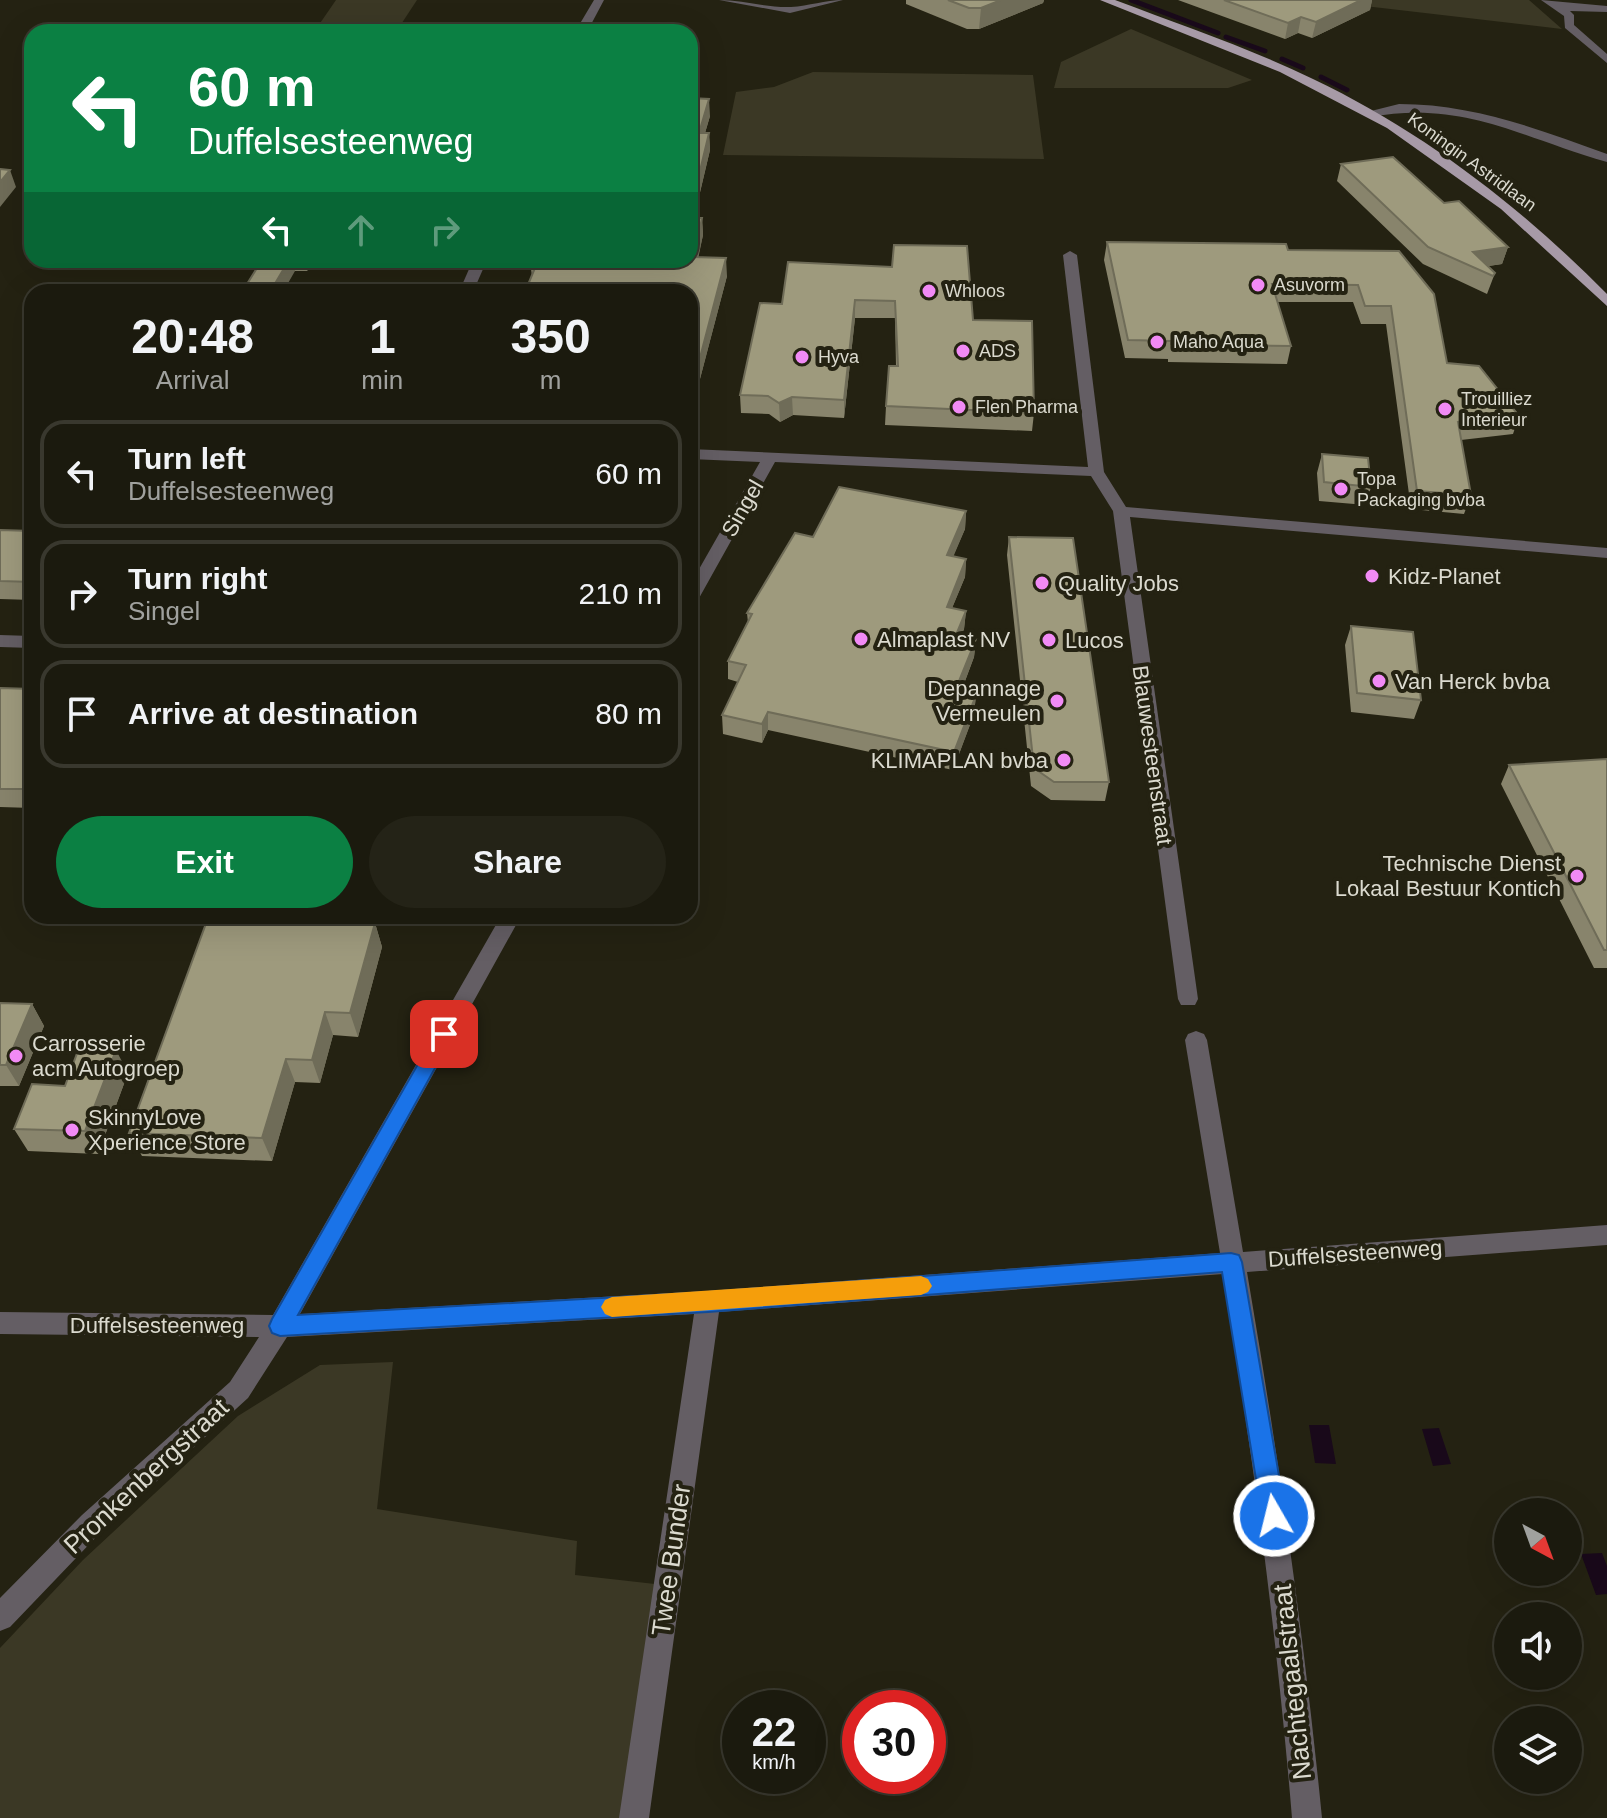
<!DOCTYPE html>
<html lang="en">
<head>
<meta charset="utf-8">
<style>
	:root { --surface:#1b1a0e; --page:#242317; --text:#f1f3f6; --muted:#a0a19e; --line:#39382e; --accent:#0b8043 }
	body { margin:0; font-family:Arial,sans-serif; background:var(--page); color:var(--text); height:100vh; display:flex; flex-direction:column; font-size:30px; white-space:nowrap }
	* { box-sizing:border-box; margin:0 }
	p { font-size:26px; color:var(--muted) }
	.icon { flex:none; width:44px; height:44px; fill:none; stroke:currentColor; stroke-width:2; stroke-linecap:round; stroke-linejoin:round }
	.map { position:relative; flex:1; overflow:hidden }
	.sheet { position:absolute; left:24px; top:284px; width:674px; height:640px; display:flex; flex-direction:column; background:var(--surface); border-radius:24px; box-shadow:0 8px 32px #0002,0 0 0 2px var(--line) }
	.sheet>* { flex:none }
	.guide { position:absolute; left:24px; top:24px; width:674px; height:244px; border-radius:24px; box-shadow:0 8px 32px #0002,0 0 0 2px var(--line); background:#0b8043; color:#fff; overflow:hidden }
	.needle { width:52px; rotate:139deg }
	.controls { position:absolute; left:1494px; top:1498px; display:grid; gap:16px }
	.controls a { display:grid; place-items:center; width:88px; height:88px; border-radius:50%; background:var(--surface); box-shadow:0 8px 32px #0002,0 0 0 2px var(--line); font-size:40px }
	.speed { position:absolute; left:722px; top:1690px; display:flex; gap:16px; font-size:40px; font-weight:700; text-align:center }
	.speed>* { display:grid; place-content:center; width:104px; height:104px; border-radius:50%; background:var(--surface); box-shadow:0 8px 32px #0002,0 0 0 2px var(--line); line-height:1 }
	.speed small { font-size:20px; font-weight:400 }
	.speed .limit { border:12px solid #d22; background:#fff; color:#111 }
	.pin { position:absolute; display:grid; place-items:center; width:68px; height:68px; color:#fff; margin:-34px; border-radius:16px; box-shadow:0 4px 12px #0006 }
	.me { position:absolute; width:88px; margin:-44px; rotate:352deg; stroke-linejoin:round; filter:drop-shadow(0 0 6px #0008) }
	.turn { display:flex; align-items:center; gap:28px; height:168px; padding:0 32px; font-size:36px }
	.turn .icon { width:104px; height:104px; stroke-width:2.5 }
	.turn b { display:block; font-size:56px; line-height:68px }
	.lanes { display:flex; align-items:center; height:76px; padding:0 32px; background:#0003; justify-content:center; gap:40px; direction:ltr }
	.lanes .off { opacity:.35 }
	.eta { display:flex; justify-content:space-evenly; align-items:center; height:136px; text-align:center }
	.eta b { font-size:48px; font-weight:800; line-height:56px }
	.button { display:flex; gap:16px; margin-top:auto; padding:16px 32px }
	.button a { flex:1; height:92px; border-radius:48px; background:var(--accent); color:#fff; font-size:32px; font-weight:800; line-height:92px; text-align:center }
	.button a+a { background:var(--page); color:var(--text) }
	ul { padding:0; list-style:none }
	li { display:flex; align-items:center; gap:24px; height:108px; margin:0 16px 12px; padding:0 16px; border:4px solid var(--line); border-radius:24px }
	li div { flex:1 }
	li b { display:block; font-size:30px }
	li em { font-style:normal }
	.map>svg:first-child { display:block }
	.green { fill:#3b3825 }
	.water { fill:#19091a }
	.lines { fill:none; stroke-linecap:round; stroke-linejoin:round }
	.stream { stroke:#19091a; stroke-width:5 }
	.minor { fill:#645e64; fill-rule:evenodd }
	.major { fill:#a79aa7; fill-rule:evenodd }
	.wall { fill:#88846c }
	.shaded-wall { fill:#6f6c58 }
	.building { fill:#9e9a7d; stroke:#6f6c58; stroke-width:2 }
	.route { fill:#1a73e8; stroke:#114b97; stroke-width:2 }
	.slow { fill:#f59e0b }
	.poi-dot { fill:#f18af5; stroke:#242212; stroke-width:3 }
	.labels { text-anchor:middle; stroke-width:8; stroke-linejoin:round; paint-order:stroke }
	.far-street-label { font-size:18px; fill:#dbdacf; stroke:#242212 }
	.far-poi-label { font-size:18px; fill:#dbdacf; stroke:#242212; text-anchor:start }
	.street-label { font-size:22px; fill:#dbdacf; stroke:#242212 }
	.poi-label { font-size:22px; fill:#dbdacf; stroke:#242212; text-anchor:start }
	.near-street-label { font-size:26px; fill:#dbdacf; stroke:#242212 }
</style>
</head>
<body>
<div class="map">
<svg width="1607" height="1818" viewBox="0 0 1607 1818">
	<rect width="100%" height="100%" fill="#242212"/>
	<!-- green -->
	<path class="green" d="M 336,0 L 417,0 L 396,32 L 314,32 Z
		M 1313,0 L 1529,0 L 1562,29 Z
		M 1131,29 L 1252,80 L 1228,88 L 1054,88 L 1061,62 Z
		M 813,72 L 1033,75 L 1044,159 L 723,155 L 736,92 L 774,87 Z
		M 393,1362 L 377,1509 L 577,1541 L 575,1575 L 655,1584 L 620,1818 L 0,1818 L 0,1648 L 83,1560 L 238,1416 L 320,1365 Z"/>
	<!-- water -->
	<path class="water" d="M 1309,1425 L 1329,1425 L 1336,1464 L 1315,1463 Z
		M 1439,1428 L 1451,1464 L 1433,1466 L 1422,1429 Z
		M 1602,1553 L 1607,1566 L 1607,1594 L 1596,1595 L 1581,1554 Z"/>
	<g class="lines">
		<!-- stream -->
		<path class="stream" d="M 1131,0 L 1218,33
			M 1226,37 L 1265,51
			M 1282,59 L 1303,68
			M 1321,77 L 1347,90"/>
		<!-- minor -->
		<path class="minor" d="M 594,0 L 604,0 L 587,32 L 575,32 Z
			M 719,0 C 743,0 768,8 791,7 C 809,6 825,0 843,0 L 790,13 Z
			M 1541,0 L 1607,6 L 1607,12 L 1570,11 L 1574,15 L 1574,25 L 1607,54 L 1607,63 L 1565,28 L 1564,16 Z
			M 1399,104 C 1473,104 1538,129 1607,154 L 1607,162 C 1519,137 1465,100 1369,117 L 1363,113 Z
			M 1070,251 L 1077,255 L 1104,472 L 1126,507 L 1607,548 L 1607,558 L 1130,517 L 1198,999 L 1195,1005 L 1181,1005 L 1178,999 L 1113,511 L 1091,476 L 775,462 L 698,600 L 690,605 L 690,585 L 760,462 L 690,459 L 690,449 L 1088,467 L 1063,255 Z
			M 473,260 L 487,260 L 473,292 L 459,292 Z
			M 0,635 L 32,636 L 32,648 L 0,647 Z
			M 501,916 L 521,916 L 300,1314 L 708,1291 L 1220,1253 L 1185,1040 L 1188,1034 L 1196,1031 L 1204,1034 L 1207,1040 L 1243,1252 L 1607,1225 L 1607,1245 L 1247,1272 C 1278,1453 1304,1635 1322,1818 L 1292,1818 C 1277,1636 1253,1455 1223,1274 L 719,1312 L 649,1818 L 619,1818 L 694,1314 L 287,1337 L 248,1398 L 100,1533 L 10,1627 L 0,1631 L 0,1598 L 82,1515 L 230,1382 L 259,1337 L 0,1334 L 0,1312 L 273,1315 Z"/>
		<!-- major -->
		<path class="major" d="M 1100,0 L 1115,0 C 1181,25 1249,48 1313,79 C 1424,132 1521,207 1607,294 L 1607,306 L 1501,209 L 1387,128 L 1280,72 Z"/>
	</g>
	<!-- wall -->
	<path class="wall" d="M 906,0 L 1044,0 L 1043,3 L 979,29 L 967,29 L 906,4 Z
		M 1178,0 L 1372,0 L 1370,10 L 1312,38 L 1298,33 L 1285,39 Z
		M 690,98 L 710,116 L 705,133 L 709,133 L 710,150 L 694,218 L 702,218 L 703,235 L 698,257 L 727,276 L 690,417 L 690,292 L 532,276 L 530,262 Z
		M 1341,164 L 1444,203 L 1508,247 L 1502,264 L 1488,266 L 1495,273 L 1487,294 L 1423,264 L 1337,181 Z
		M 1107,242 L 1288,250 L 1399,251 L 1447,363 L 1519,416 L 1513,434 L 1461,440 L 1471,495 L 1464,514 L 1411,509 L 1386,324 L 1361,324 L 1353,302 L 1277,302 L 1291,346 L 1287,364 L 1168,362 L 1168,359 L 1125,358 L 1104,260 Z
		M 262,260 L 314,260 L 307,271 L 295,271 Z
		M 788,262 L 973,320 L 1034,413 L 1032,431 L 885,425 L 886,406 L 896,366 L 895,318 L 855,318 L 844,418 L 793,415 L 780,422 L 769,414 L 741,413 L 740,395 L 782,304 Z
		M 1322,454 L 1371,487 L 1366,505 L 1319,501 L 1317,473 Z
		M 966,511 L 965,529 L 953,556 L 966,559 L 965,577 L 952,608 L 966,611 L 964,629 L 961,636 L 976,639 L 974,657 L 961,692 L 976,695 L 974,714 L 953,770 L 768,730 L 762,743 L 723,734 L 722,715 L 738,682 L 728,679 L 728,661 L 748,623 L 747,613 L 813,537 Z
		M 0,530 L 32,531 L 32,600 L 0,599 Z
		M 1009,537 L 1109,782 L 1105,801 L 1051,800 L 1031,786 L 1007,555 Z
		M 1351,626 L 1421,700 L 1414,719 L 1351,712 L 1345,645 Z
		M 0,688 L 32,689 L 32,808 L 0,807 Z
		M 1607,759 L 1607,968 L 1594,968 L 1501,784 L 1509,765 Z
		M 375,923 L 382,947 L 358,1037 L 333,1035 L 320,1083 L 295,1082 L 272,1161 L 142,1156 L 129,1133 Z
		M 0,1003 L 32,1004 L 44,1026 L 19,1086 L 0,1086 Z
		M 128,1073 L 98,1154 L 28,1151 L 14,1129 L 65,1086 Z"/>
	<!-- shaded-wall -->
	<path class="shaded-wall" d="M 1001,0 L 1044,0 L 1043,3 L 979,29 L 981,8 Z
		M 1361,0 L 1372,0 L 1370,10 L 1312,38 L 1316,22 Z
		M 1301,17 L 1298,33 L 1285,39 L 1288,23 Z
		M 709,99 L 710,116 L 700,150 L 699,133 Z
		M 709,133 L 710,150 L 690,234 L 690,213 Z
		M 10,170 L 16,187 L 0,207 L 0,182 Z
		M 702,218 L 703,235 L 695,274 L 694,257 Z
		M 1508,247 L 1502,264 L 1476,268 L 1473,252 Z
		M 726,258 L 727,276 L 690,417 L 690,396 Z
		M 289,260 L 293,260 L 295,271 L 283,292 L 270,292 Z
		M 305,260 L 314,260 L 307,271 Z
		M 855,300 L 855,318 L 844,418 L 844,400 Z
		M 792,397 L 793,415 L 780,422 L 779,403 Z
		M 966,511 L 965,529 L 946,574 L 947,555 Z
		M 966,559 L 965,577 L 945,625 L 947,607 Z
		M 966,611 L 964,629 L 954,653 L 956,635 Z
		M 976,639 L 974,657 L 954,710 L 955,691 Z
		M 976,695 L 974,714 L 953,770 L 954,752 Z
		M 768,712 L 768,730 L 762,743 L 762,724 Z
		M 32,774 L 32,805 L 24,789 Z
		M 375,923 L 382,947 L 358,1037 L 350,1013 Z
		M 32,1004 L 44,1026 L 19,1086 L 6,1065 Z
		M 325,1012 L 333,1035 L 320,1083 L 312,1060 Z
		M 116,1050 L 128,1073 L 98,1154 L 85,1131 Z
		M 286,1059 L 295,1082 L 272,1161 L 262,1138 Z"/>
	<!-- building -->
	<path class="building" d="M 948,0 L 1001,0 L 981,8 L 969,8 Z
		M 1224,0 L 1361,0 L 1316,22 L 1301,17 L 1288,23 Z
		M 690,98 L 709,99 L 699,133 L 709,133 L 690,213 Z
		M 1393,157 L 1444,203 L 1459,201 L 1508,247 L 1473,252 L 1495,273 L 1493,276 L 1428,247 L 1341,164 Z
		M 0,169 L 10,170 L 0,182 Z
		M 690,218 L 702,218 L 694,257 L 726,258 L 690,396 L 690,292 L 525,292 L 537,263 L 530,262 L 531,260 L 690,260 Z
		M 1107,242 L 1286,244 L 1288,250 L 1399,251 L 1434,294 L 1447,363 L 1479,366 L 1519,416 L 1458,422 L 1471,495 L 1417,491 L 1391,306 L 1365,306 L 1358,285 L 1272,284 L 1291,346 L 1171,344 L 1171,341 L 1128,340 Z
		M 894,245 L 967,246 L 973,320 L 1032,321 L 1034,413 L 886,406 L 889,366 L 898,366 L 895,301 L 855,300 L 844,400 L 792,397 L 779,403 L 768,396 L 740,395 L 760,303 L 782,304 L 788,262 L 892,267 Z
		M 262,260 L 289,260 L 270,292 L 242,292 Z
		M 1322,454 L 1368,458 L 1371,487 L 1324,482 Z
		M 839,487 L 966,511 L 947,555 L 966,559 L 947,607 L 966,611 L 956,635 L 976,639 L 955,691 L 976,695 L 954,752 L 768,712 L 762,724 L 722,715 L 746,665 L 728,661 L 752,614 L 747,613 L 795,533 L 813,537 Z
		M 0,530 L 32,531 L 32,582 L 0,581 Z
		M 1009,537 L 1073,538 L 1109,782 L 1054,782 L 1034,768 Z
		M 1351,626 L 1413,632 L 1421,700 L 1357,693 Z
		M 0,688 L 32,689 L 32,774 L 24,789 L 0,789 Z
		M 1607,759 L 1607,950 L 1604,950 L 1509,765 Z
		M 208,918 L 375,923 L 350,1013 L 325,1012 L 312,1060 L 286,1059 L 262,1138 L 129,1133 Z
		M 0,1003 L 32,1004 L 6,1065 L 0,1065 Z
		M 79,1048 L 116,1050 L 85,1131 L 14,1129 L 32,1084 L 65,1086 Z"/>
	<!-- route -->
	<path class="route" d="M 444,1026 L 454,1034 L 298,1315 L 708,1292 L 1231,1253 L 1239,1255 L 1242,1262 L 1286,1516 L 1282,1524 L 1274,1528 L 1265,1524 L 1262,1516 L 1222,1272 L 708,1312 L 280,1336 L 272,1333 L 269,1326 L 272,1319 L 438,1029 Z"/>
	<!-- slow -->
	<path class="slow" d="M 921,1276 L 928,1279 L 932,1286 L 928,1292 L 921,1295 L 612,1317 L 605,1314 L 601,1307 L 605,1300 L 612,1297 Z"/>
	<!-- markers -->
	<g class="poi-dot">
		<circle cx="1258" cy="285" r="8"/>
		<circle cx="929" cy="291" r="8"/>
		<circle cx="1157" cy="342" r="8"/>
		<circle cx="963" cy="351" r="8"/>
		<circle cx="802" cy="357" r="8"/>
		<circle cx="959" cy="407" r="8"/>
		<circle cx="1445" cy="409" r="8"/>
		<circle cx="1341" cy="489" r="8"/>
		<circle cx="1372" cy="576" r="8"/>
		<circle cx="1042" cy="583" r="8"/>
		<circle cx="861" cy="639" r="8"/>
		<circle cx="1049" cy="640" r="8"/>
		<circle cx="1379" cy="681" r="8"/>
		<circle cx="1057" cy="701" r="8"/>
		<circle cx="1064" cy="760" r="8"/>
		<circle cx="1577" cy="876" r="8"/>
		<circle cx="16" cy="1056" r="8"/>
		<circle cx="72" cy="1130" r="8"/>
	</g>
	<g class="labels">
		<!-- far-street labels -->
		<g class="far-street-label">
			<text transform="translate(1472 162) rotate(36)" y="6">Koningin Astridlaan</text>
		</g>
		<!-- far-poi labels -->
		<g class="far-poi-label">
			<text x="1274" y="291">Asuvorm</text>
			<text x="945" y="297">Whloos</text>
			<text x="1173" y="348">Maho Aqua</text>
			<text x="979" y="357">ADS</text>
			<text x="818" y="363">Hyva</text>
			<text x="1461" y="405">Trouilliez<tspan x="1461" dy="21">Interieur</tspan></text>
			<text x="975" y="413">Flen Pharma</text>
			<text x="1357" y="485">Topa<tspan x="1357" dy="21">Packaging bvba</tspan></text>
		</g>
		<!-- street labels -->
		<g class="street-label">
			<text transform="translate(742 508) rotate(-60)" y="8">Singel</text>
			<text transform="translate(1153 755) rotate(82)" y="8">Blauwesteenstraat</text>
			<text transform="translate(1355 1253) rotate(-4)" y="8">Duffelsesteenweg</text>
			<text x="157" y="1333">Duffelsesteenweg</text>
		</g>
		<!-- poi labels -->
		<g class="poi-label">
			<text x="1388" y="584">Kidz-Planet</text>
			<text x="1058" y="591">Quality Jobs</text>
			<text x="877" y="647">Almaplast NV</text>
			<text x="1065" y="648">Lucos</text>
			<text x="1395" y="689">Van Herck bvba</text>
			<text x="1041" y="696" text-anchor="end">Depannage<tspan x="1041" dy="25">Vermeulen</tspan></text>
			<text x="1048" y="768" text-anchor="end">KLIMAPLAN bvba</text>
			<text x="1561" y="871" text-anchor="end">Technische Dienst<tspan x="1561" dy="25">Lokaal Bestuur Kontich</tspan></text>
			<text x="32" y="1051">Carrosserie<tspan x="32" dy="25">acm Autogroep</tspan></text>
			<text x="88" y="1125">SkinnyLove<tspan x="88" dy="25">Xperience Store</tspan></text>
		</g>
		<!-- near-street labels -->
		<g class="near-street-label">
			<text transform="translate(146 1476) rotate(-43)" y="9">Pronkenbergstraat</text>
			<text transform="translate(671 1560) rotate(-82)" y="9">Twee Bunder</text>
			<text transform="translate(1292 1682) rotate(-96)" y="9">Nachtegaalstraat</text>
		</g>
	</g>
</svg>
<div class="controls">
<a><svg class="needle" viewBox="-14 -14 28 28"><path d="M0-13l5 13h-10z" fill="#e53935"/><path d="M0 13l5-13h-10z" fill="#a0a19e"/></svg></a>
<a><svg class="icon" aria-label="sound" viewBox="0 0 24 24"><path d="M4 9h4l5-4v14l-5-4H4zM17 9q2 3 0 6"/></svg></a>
<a><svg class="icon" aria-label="layers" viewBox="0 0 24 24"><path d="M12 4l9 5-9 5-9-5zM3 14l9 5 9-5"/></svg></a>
</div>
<div class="speed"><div>22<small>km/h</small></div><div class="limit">30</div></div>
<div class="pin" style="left:444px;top:1034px;background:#d93025"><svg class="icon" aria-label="arrive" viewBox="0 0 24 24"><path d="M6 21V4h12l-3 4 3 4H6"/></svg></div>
<svg class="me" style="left:1274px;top:1516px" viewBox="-20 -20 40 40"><circle r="17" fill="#1a73e8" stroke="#fff" stroke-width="3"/><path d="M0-11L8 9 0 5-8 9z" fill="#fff"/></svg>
<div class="guide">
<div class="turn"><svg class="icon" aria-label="left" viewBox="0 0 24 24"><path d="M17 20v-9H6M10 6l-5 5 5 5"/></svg><div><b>60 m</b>Duffelsesteenweg</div></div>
<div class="lanes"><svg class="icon" aria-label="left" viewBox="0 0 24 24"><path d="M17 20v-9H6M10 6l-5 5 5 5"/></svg><svg class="icon off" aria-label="ahead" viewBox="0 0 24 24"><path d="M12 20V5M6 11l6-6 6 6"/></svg><svg class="icon off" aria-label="right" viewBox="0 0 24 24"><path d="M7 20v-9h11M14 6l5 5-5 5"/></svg></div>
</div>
<section class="sheet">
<div class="eta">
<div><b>20:48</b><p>Arrival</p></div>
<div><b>1</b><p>min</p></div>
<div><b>350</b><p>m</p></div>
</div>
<ul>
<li><svg class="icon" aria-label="left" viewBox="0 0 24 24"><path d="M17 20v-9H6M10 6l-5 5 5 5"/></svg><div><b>Turn left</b><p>Duffelsesteenweg</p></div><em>60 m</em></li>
<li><svg class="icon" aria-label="right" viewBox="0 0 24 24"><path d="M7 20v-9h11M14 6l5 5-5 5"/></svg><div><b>Turn right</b><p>Singel</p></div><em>210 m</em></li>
<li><svg class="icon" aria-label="arrive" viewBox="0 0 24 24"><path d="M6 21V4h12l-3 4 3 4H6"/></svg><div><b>Arrive at destination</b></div><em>80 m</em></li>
</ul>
<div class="button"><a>Exit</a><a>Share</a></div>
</section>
</div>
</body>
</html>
